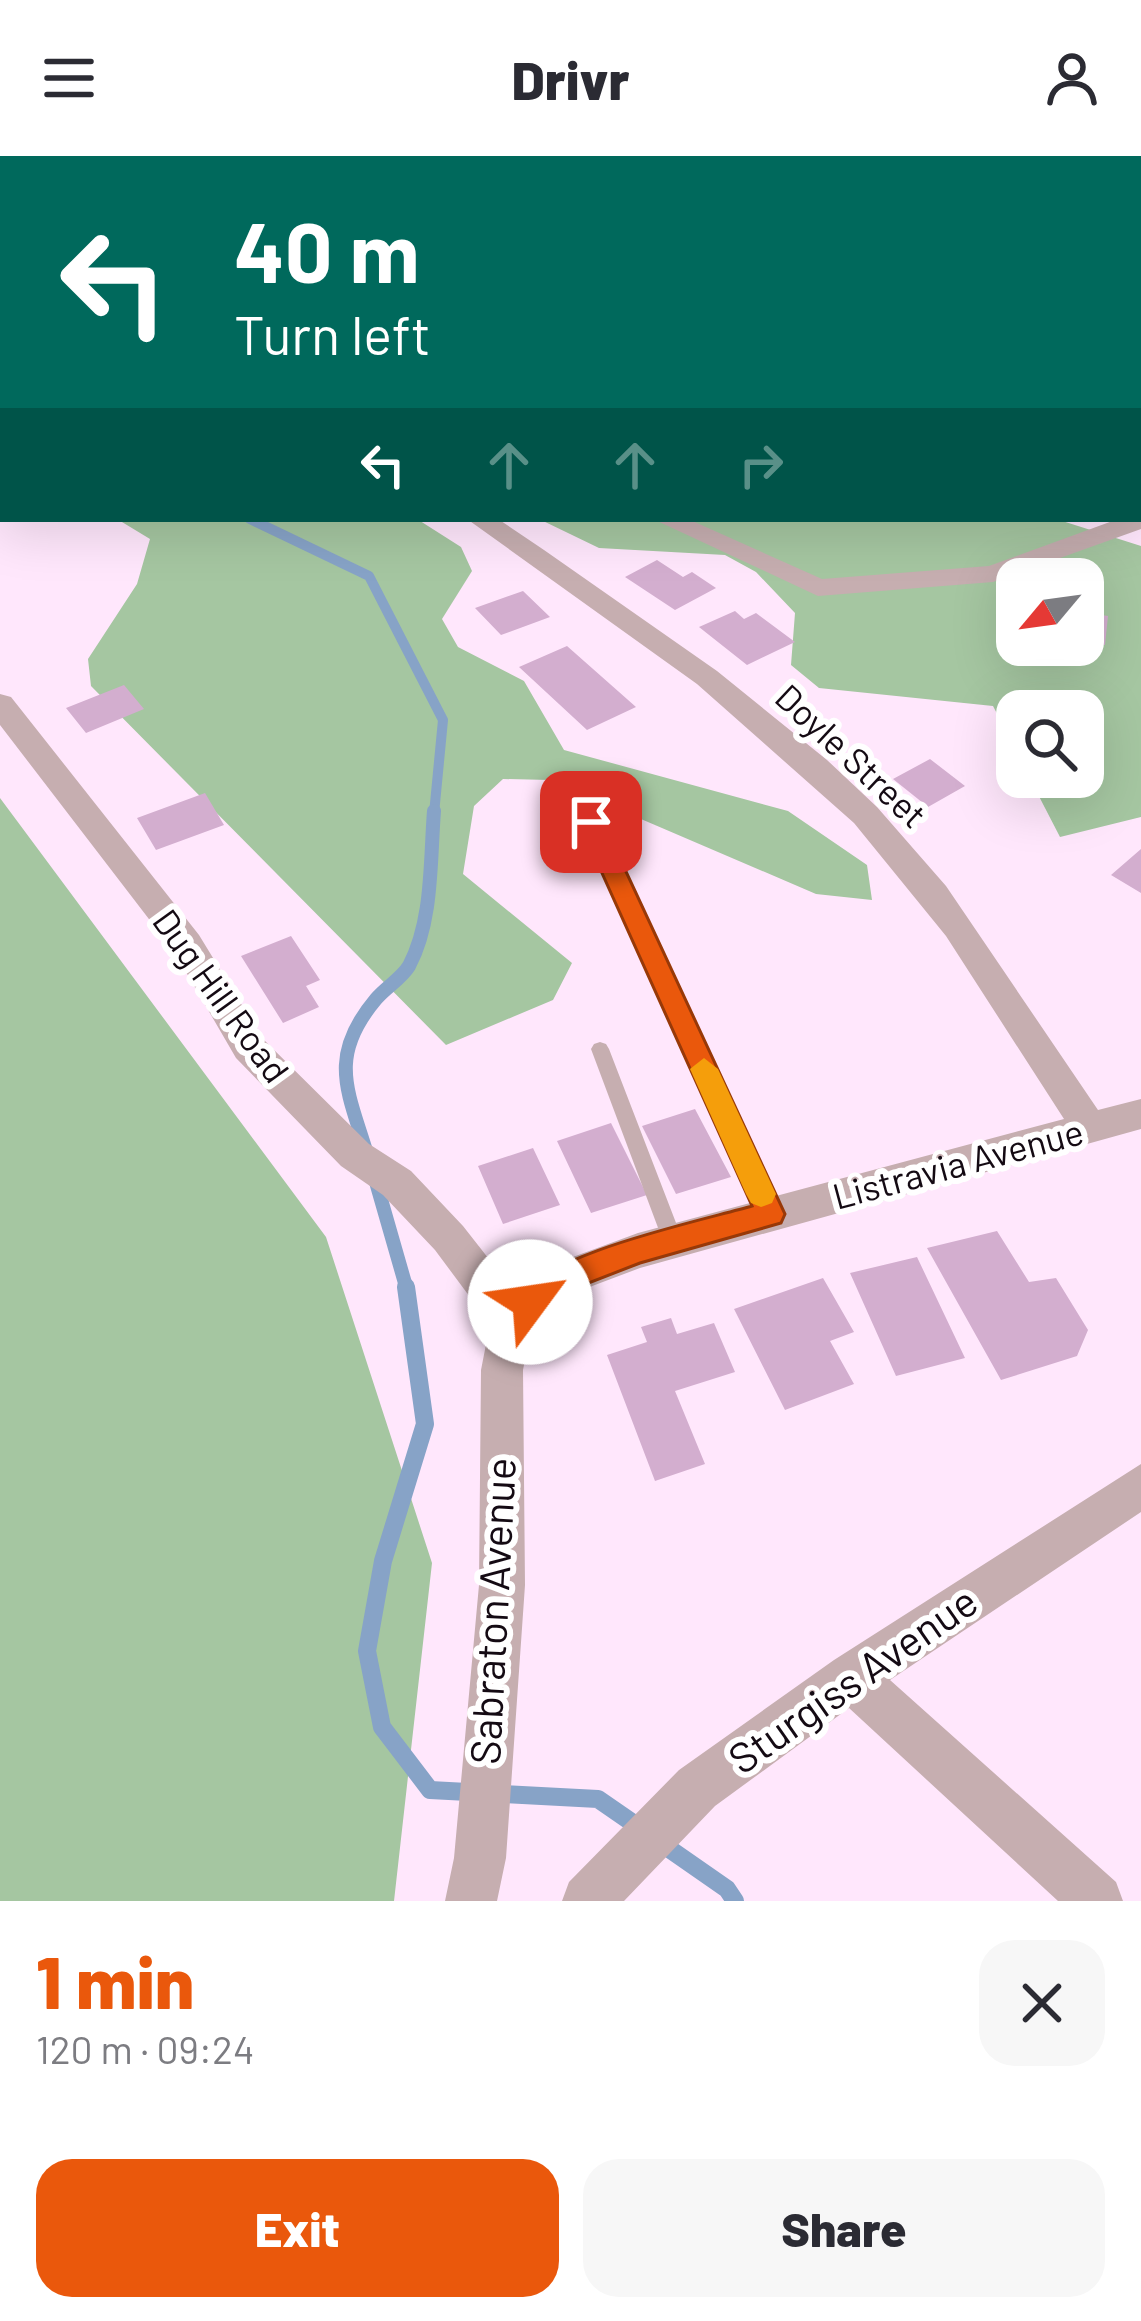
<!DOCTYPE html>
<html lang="en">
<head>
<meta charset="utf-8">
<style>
	:root { --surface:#fff; --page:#f7f7f7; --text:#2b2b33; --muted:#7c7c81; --accent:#ea580c }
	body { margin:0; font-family:Barlow,sans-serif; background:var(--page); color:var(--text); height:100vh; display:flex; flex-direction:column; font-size:45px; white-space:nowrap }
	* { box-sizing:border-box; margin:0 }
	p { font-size:39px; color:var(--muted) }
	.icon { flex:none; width:66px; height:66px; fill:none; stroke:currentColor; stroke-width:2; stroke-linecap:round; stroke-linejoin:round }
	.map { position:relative; height:1745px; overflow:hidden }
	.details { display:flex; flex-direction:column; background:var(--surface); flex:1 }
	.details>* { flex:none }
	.banner { position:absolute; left:0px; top:0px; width:1143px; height:366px; box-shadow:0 12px 48px #0002; background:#00695c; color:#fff; overflow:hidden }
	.needle { width:78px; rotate:241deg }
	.controls { position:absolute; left:996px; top:402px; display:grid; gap:24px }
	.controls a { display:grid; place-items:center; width:108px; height:108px; border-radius:24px; background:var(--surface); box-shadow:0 12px 48px #0002; font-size:60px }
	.pin { position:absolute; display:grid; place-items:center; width:102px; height:102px; color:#fff; margin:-51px; border-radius:24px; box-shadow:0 6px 18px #0006 }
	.me { position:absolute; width:132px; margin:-66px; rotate:59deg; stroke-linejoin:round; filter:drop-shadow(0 0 9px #0008) }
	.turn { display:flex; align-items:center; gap:42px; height:252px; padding:0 36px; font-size:54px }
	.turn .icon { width:156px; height:156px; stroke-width:2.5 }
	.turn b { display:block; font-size:84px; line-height:102px }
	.lanes { display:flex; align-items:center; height:114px; padding:0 36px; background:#0003; justify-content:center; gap:60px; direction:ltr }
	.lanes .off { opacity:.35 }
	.round { display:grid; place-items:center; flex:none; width:126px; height:126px; border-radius:36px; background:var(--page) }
	.headline { display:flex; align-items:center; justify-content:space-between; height:204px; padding:0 36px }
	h1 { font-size:72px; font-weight:800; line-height:90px; color:var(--accent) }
	.button { display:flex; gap:24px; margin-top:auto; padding:24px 36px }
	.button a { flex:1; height:138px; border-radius:36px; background:var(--accent); color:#fff; font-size:48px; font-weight:800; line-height:138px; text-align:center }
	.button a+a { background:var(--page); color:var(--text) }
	header { display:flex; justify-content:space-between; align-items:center; height:156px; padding:0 36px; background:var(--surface); font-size:54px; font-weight:800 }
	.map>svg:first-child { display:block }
	.forest { fill:#a5c6a1; fill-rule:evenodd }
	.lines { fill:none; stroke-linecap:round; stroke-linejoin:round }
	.stream-far2 { stroke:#87a3c7; stroke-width:10 }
	.stream-far1 { stroke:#87a3c7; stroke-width:14 }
	.stream { stroke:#87a3c7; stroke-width:18 }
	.building { fill:#d3aecf }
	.lane { fill:#c6aeb0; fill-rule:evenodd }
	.street { fill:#c6aeb0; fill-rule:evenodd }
	.route { fill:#ea580c; stroke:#983908; stroke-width:3 }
	.slow { fill:#f59e0b }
	.labels { text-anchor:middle; stroke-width:12; stroke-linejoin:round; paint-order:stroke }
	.street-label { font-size:36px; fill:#140a13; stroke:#fff }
	.near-street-label { font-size:42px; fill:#140a13; stroke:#fff }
</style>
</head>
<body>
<header><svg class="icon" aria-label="menu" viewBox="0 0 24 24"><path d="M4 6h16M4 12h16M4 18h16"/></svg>Drivr<svg class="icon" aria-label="person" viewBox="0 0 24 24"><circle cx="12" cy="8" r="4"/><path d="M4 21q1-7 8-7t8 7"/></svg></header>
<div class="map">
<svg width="1141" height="1745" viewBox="0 0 1141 1745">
	<rect width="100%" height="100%" fill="#ffe7fc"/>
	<!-- forest -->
	<path class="forest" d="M 0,0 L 236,3 L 3,3 L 3,297 Z
		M 457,0 L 1141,0 L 1141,276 L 1140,3 Z
		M 117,363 L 417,363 L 461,391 L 472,415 L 442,463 L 458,491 L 524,525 L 564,594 L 788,655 L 867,709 L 872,744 L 816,738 L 550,624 L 503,623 L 474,650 L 463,718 L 572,807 L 553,844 L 446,889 L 91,530 L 88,503 L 137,428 L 150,383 Z
		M 539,363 L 1056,363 L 1141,390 L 1141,661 L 1060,681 L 1029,621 L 1083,621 L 1083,555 L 1017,555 L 1017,596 L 993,550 L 819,532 L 791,509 L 795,457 L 756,416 L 725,399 L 599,392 ZM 1017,423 L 1083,423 L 1083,489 L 1017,489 Z
		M 0,642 L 326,1081 L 432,1407 L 394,1745 L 0,1745 Z"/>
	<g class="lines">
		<!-- stream-far2 -->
		<path class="stream-far2" d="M 250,363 L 369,420 L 443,564 L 434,658"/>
		<!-- stream-far1 -->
		<path class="stream-far1" d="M 367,998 C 348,935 327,901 376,843 C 386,831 401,823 409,810 C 433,765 430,705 434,655
			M 374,1019 L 407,1134"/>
		<!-- stream -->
		<path class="stream" d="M 406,1131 L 425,1268 L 383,1405 L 367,1495 L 382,1571 L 430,1634 L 598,1643 L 640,1672
			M 658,1685 L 727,1733 L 735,1745"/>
	</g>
	<!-- building -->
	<path class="building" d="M 657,404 L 683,421 L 692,416 L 716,432 L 675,454 L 625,421 Z
		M 523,435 L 550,461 L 501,479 L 475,452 Z
		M 735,455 L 744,463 L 756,457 L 795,486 L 747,509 L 699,471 Z
		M 1083,456 L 1108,460 L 1105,489 L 1083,485 Z
		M 567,490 L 636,551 L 587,574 L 519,511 Z
		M 124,529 L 144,553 L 86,577 L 66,552 Z
		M 930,603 L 965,630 L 928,651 L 893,623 Z
		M 205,637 L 224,669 L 156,694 L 137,662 Z
		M 1141,693 L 1141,737 L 1111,719 Z
		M 291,780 L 320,824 L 306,830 L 319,851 L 283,867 L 241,800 Z
		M 695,953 L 731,1021 L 676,1038 L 642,970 Z
		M 611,967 L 647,1039 L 591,1057 L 557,985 Z
		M 533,992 L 560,1049 L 503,1068 L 478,1010 Z
		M 997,1075 L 1029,1126 L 1056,1122 L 1088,1174 L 1077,1200 L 1001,1224 L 927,1092 Z
		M 917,1101 L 965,1202 L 896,1220 L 850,1117 Z
		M 823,1122 L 854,1176 L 830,1185 L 854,1228 L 785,1254 L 734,1153 Z
		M 671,1162 L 677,1178 L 714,1167 L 735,1216 L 675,1235 L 705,1308 L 655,1325 L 607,1199 L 647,1186 L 641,1171 Z"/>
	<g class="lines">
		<!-- lane -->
		<path class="lane" d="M 591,660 L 599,666 L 781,1058 L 778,1064 L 771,1066 L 764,1064 L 761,1058 L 583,666 Z
			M 600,886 L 606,888 L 609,893 L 683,1085 L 680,1091 L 673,1094 L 666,1091 L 663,1085 L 591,893 L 594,888 Z"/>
		<!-- street -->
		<path class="street" d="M 262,0 L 282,0 L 283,3 L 263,3 Z
			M 1141,356 L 1141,373 L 993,426 L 818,440 L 653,363 L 688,363 L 822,423 L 989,410 L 1118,363 L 1140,363 Z
			M 467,363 L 498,363 L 544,394 L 717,515 L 827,604 L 877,651 L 946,730 L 1098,954 L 1141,943 L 1141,973 L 640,1112 L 563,1141 L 531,1173 L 523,1214 L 525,1429 L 506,1702 L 497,1745 L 445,1745 L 454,1702 L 479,1429 L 481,1214 L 490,1168 L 435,1094 L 383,1039 L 341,1010 L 236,902 L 175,797 L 0,569 L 0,538 L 11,541 L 199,779 L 262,882 L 369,988 L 411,1015 L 463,1070 L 514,1135 L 535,1115 L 638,1077 L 1064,963 L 946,780 L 854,667 L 697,528 Z
			M 1141,1308 L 1141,1356 L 890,1524 L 1116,1726 L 1123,1745 L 1058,1745 L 849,1552 L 715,1650 L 624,1745 L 562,1745 L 569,1726 L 679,1614 L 834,1504 Z"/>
	</g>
	<!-- route -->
	<path class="route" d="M 591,657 L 603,666 L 785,1058 L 781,1067 L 640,1107 L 560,1138 L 530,1160 L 519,1156 L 515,1146 C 537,1099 700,1065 752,1050 L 579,666 Z"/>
	<!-- slow -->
	<path class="slow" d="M 704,902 L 718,913 L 776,1038 L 772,1047 L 761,1051 L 751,1047 L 746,1038 L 690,913 Z"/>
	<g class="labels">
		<!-- street labels -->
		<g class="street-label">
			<text transform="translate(851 600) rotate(43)" y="13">Doyle Street</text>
			<text transform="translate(221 840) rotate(54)" y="13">Dug Hill Road</text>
			<text transform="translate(958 1008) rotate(-15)" y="13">Listravia Avenue</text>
		</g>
		<!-- near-street labels -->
		<g class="near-street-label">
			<text transform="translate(493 1455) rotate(-87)" y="15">Sabraton Avenue</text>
			<text transform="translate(853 1524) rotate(-35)" y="15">Sturgiss Avenue</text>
		</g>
	</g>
</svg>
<div class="controls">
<a><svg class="needle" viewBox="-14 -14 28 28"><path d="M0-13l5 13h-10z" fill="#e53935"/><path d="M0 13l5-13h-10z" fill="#7c7c81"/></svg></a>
<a><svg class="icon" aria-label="search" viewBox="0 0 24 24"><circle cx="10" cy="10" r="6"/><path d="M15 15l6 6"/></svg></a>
</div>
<div class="pin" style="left:591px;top:666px;background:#d93025"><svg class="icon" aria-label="arrive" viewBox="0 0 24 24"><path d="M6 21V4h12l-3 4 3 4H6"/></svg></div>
<svg class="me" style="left:530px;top:1146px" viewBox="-20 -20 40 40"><circle r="19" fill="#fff"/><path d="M0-13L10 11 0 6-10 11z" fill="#ea580c"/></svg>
<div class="banner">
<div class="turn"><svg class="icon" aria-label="left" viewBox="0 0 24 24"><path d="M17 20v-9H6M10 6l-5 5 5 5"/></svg><div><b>40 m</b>Turn left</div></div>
<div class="lanes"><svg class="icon" aria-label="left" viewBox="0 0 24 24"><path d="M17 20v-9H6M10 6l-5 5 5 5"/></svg><svg class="icon off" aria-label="ahead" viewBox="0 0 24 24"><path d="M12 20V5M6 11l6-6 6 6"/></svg><svg class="icon off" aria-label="ahead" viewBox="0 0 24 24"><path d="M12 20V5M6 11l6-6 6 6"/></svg><svg class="icon off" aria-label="right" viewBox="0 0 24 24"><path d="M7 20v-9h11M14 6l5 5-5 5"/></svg></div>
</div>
</div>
<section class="details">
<div class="headline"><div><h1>1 min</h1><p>120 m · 09:24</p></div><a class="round"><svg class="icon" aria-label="close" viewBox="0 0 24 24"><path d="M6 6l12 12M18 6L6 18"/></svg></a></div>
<div class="button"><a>Exit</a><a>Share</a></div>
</section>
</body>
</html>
